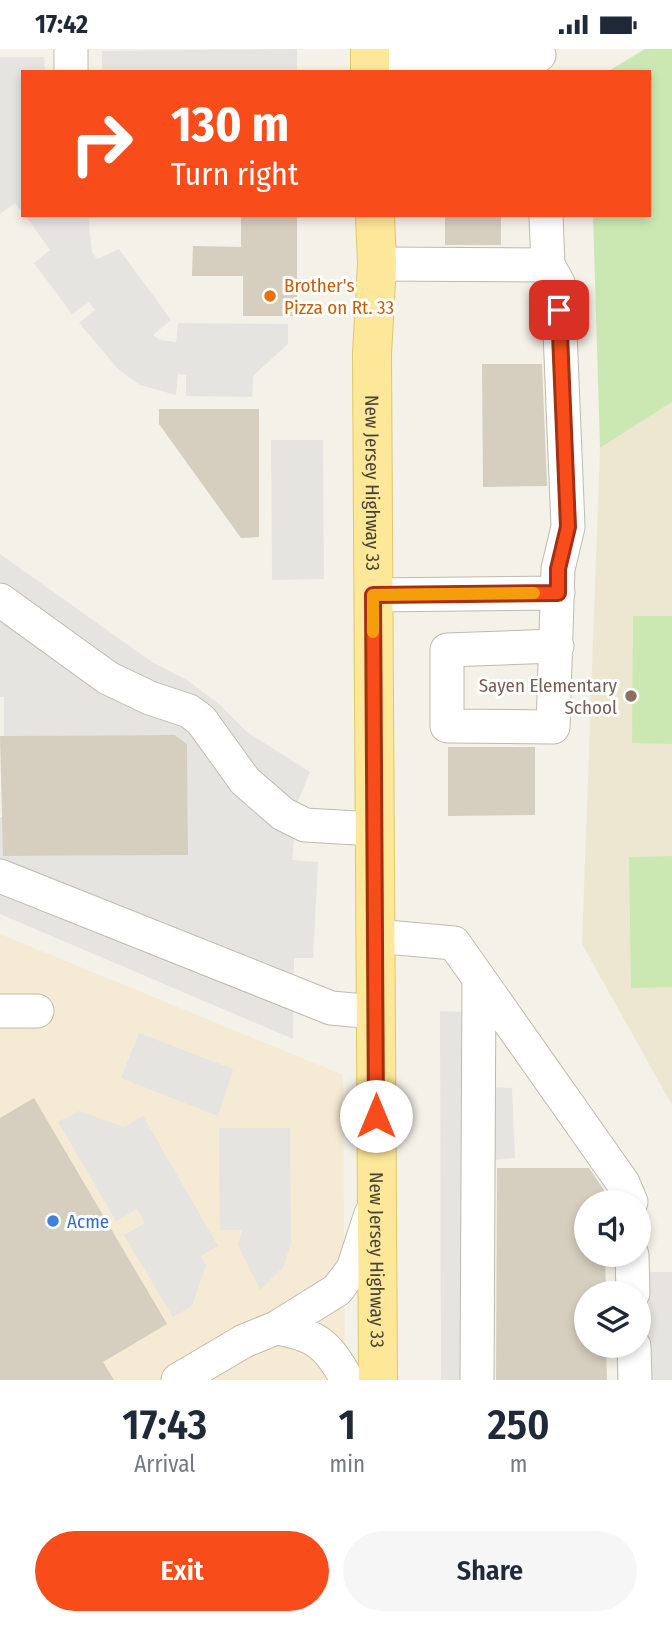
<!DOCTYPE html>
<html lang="en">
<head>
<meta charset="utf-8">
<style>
	:root { --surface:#fff; --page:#f6f6f7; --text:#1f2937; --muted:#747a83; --accent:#f84c1b }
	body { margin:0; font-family:"Fira Sans Condensed",sans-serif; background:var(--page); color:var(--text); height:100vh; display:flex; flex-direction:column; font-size:26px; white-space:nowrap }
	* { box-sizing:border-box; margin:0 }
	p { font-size:23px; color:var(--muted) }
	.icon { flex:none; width:38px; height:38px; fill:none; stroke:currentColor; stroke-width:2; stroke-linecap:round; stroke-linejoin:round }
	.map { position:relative; height:1331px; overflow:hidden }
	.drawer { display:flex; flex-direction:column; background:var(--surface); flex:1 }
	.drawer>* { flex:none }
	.hud { position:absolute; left:21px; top:21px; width:630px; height:147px; border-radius:0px; box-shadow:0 4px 10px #0003; background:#f84c1b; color:#fff; overflow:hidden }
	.fabs { position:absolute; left:574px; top:1141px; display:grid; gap:14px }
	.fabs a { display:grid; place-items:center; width:77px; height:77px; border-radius:50%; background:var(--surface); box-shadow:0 4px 10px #0003; font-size:35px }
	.pin { position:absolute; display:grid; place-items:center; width:60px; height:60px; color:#fff; margin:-30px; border-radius:14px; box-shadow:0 4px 10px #0006 }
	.me { position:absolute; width:77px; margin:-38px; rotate:0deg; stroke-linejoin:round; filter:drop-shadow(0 0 5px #0008) }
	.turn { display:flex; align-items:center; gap:24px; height:147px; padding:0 35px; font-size:32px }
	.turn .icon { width:91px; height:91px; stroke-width:2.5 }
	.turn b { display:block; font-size:49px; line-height:60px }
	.eta { display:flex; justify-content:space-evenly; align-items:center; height:119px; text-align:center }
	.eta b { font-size:42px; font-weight:600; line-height:49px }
	.cta { display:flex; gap:14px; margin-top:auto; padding:14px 35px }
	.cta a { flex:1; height:80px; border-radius:42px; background:var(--accent); color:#fff; font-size:28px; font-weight:600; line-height:80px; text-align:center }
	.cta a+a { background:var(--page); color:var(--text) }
	.status { display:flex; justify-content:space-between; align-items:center; height:49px; padding:0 35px; background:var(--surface); direction:ltr }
	.status svg { height:19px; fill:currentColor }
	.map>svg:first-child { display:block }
	.commercial { fill:#f5ead4 }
	.education { fill:#ede7d2 }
	.green { fill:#cce8b2 }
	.parking { fill:#e5e4e0 }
	.building { fill:#d6cebe }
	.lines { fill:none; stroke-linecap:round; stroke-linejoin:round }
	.minor-casing { stroke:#bfbaab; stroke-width:35 }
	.major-casing { stroke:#e3c667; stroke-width:40 }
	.minor { stroke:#fff; stroke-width:33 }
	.major { stroke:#fde798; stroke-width:38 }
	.route-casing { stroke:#a13112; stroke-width:18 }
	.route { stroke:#f84c1b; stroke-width:12 }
	.slow { stroke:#f59e0b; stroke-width:12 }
	.food-dot { fill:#e8710a; stroke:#fff; stroke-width:2.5 }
	.education-dot { fill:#8d6e63; stroke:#fff; stroke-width:2.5 }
	.shop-dot { fill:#3f7fe0; stroke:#fff; stroke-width:2.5 }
	.labels { text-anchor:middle; stroke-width:6; stroke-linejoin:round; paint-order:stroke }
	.food-label { font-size:19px; fill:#c56008; stroke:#fff; text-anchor:start }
	.street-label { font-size:19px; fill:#474237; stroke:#fff }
	.education-label { font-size:19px; fill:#785e54; stroke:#fff; text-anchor:end }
	.shop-label { font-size:19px; fill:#366cbe; stroke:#fff; text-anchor:start }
</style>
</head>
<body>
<div class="status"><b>17:42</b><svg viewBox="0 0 49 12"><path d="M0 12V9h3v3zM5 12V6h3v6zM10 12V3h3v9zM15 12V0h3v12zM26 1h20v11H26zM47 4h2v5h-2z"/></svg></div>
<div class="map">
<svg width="672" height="1331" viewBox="0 0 672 1331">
	<rect width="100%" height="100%" fill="#f4f1e8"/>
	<!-- commercial -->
	<path class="commercial" d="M 0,885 L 343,1026 L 345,1331 L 0,1331 Z"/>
	<!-- education -->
	<path class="education" d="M 672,353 L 672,1056 L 582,895 L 600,399 Z"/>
	<!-- green -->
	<path class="green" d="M 645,0 L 672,0 L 672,353 L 600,399 L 593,166 L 649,166 L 649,23 L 607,23 Z
		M 633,567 L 672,567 L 672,695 L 632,694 Z
		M 672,807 L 672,938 L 631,939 L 629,808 Z"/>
	<!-- parking -->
	<path class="parking" d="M 297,0 L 297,23 L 102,23 L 102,2 Z
		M 0,8 L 44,8 L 45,23 L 23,23 L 23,164 L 15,154 L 0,165 Z
		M 25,166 L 88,166 L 92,203 L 97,210 L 119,200 L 171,271 L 153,286 L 160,291 L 176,293 L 178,274 L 288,275 L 288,295 L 253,327 L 252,348 L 186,347 L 186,326 L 178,325 L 176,346 L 140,336 L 119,321 L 79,274 L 95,261 L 89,253 L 72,265 L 34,214 L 50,201 Z
		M 271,391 L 323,391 L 324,530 L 272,531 Z
		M 0,505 L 152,613 L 187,631 L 219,655 L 247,683 L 310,723 L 298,752 L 292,811 L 318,813 L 313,909 L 294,909 L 293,990 L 0,865 L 0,768 L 3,768 L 4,807 L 188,806 L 187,695 L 175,686 L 4,687 L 4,648 L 0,648 Z
		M 440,962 L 464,963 L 490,1038 L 512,1039 L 515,1109 L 489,1111 L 490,1331 L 441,1331 Z
		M 139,984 L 233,1020 L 218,1067 L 121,1029 Z
		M 79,1062 L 124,1078 L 143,1067 L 218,1197 L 201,1207 L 206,1216 L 192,1257 L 173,1268 L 124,1186 L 145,1174 L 137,1160 L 116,1172 L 58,1073 Z
		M 219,1079 L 290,1079 L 291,1193 L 284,1217 L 260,1241 L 238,1196 L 242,1181 L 220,1181 Z
		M 616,1223 L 672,1223 L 672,1331 L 617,1331 L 617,1297 L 639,1297 L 639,1244 Z"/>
	<!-- building -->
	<path class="building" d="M 241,166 L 297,166 L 297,267 L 243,267 L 243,227 L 192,227 L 193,197 L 241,198 Z
		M 445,166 L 501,166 L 501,196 L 445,196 Z
		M 482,315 L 542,315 L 547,437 L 483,438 Z
		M 159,360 L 259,360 L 259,488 L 241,489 L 159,375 Z
		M 175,686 L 187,695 L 188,806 L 3,807 L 0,687 Z
		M 448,698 L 535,698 L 535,766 L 448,767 Z
		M 34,1049 L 167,1275 L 103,1313 L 114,1331 L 0,1331 L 0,1069 Z
		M 497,1119 L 589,1119 L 604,1141 L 604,1153 L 586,1153 L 586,1206 L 605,1206 L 606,1244 L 586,1244 L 586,1297 L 606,1297 L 607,1331 L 496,1331 Z"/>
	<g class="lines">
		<!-- minor casing -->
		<g class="minor-casing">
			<path id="minor" d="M 370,13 L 539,6
				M 71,23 L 71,0
				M 546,166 L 548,216 L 558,234 L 568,478 L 558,520 L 553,678 L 447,677 L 447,601 L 557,597
				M 377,215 L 548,216
				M 373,546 L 558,544
				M 0,551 L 108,629 L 150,649 L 189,662 L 201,671 L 245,732 L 283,765 L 305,776 L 374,780
				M 0,827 L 331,959 L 375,963
				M 375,887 L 454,894 L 623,1134 L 631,1153
				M 0,962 L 37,962
				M 632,1206 L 633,1244
				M 276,1279 C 315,1285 329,1296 347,1331
				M 634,1297 L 635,1331
				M 178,1331 L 244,1292 L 276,1279 L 337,1241 L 353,1220 L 371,1165
				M 477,1331 L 479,930"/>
		</g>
		<!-- major casing -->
		<g class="major-casing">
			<g id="major">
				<path d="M 370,0 L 370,23"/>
				<path id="s1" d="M 375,166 L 377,215 L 372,305 L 378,1331"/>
			</g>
		</g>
		<!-- minor -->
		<use href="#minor" class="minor"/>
		<!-- major -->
		<use href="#major" class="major"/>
	</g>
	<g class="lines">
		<!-- route casing -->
		<g class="route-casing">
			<path id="route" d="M 376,1067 L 373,546 L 558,544 L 558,520 L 568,478 L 559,261"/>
		</g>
		<!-- route -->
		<use href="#route" class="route"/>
		<!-- slow -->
		<path class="slow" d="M 373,583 L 373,546 L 534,544"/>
	</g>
	<!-- markers -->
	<circle class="food-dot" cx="270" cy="247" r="7"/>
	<circle class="education-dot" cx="631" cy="647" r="7"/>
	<circle class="shop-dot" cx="53" cy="1172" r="7"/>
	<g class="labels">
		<!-- food labels -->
		<g class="food-label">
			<text x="284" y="243">Brother's<tspan x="284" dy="22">Pizza on Rt. 33</tspan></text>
		</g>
		<!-- street labels -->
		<g class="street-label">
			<text dy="7" stroke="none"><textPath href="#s1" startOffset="268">New Jersey Highway 33</textPath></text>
			<text dy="7" stroke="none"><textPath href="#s1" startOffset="1045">New Jersey Highway 33</textPath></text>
		</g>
		<!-- education labels -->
		<g class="education-label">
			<text x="617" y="643">Sayen Elementary<tspan x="617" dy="22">School</tspan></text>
		</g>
		<!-- shop labels -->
		<g class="shop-label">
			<text x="67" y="1179">Acme</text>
		</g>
	</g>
</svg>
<div class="fabs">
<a><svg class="icon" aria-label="sound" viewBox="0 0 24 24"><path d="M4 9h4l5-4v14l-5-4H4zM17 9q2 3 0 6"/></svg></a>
<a><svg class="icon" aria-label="layers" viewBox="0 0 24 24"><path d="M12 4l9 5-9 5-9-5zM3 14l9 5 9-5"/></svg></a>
</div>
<div class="pin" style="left:559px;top:261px;background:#d93025"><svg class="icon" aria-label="arrive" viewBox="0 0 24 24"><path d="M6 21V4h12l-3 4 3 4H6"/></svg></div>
<svg class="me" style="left:376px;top:1067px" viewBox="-20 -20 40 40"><circle r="19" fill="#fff"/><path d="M0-13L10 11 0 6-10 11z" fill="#f84c1b"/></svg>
<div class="hud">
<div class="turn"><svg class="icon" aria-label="right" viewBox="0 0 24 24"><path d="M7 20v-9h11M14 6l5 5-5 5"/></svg><div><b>130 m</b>Turn right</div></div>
</div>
</div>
<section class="drawer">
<div class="eta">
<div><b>17:43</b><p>Arrival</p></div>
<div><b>1</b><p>min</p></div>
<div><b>250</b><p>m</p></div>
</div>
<div class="cta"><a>Exit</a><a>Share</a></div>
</section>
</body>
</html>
